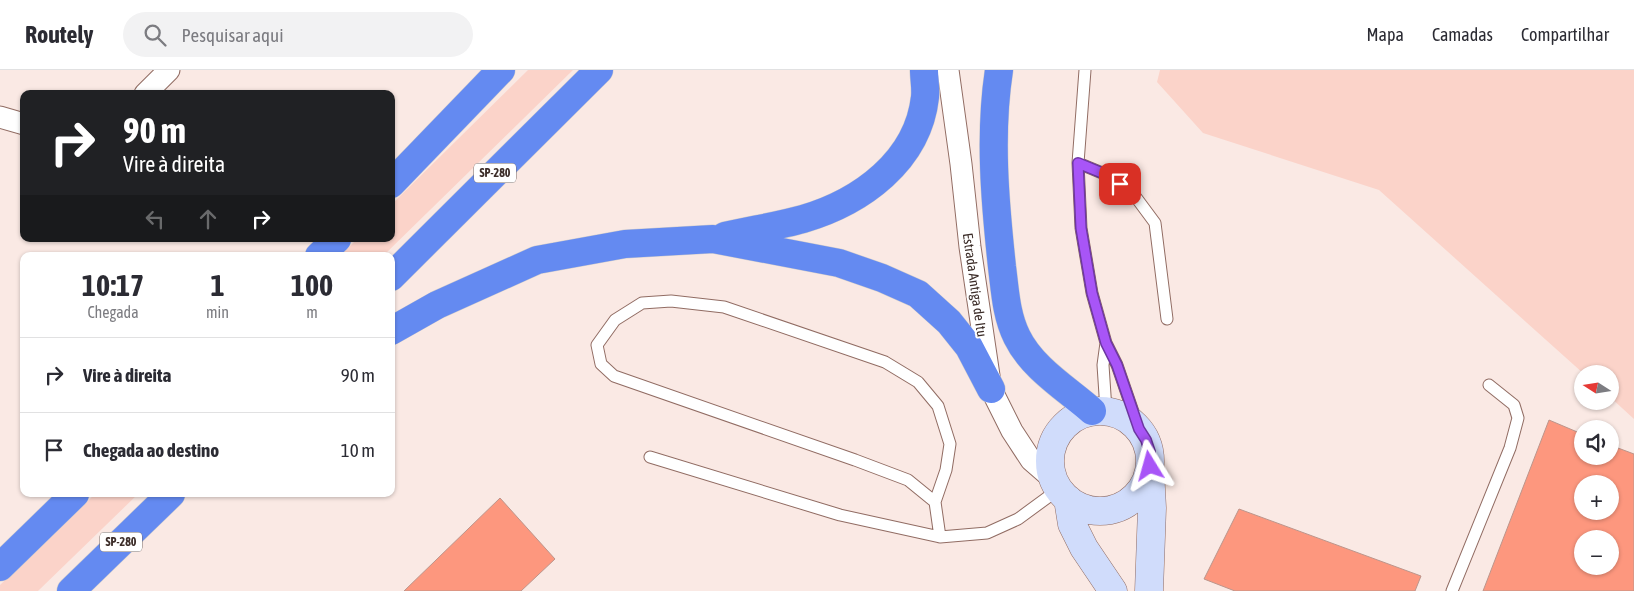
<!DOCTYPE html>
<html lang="pt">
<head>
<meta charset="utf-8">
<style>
	:root { --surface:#fff; --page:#f2f2f3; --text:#2b2b33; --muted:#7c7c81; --line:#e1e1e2 }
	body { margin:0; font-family:"Asap Condensed",sans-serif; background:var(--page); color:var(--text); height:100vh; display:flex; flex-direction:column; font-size:19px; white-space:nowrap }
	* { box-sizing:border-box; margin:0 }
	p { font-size:16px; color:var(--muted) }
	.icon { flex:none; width:28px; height:28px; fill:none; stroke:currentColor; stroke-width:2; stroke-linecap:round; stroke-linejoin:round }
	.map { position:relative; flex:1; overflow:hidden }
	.details { position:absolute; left:20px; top:182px; width:375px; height:245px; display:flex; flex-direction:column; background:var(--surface); border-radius:10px; box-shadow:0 1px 4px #0004 }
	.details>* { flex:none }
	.hud { position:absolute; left:20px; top:20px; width:375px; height:152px; border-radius:10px; box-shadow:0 1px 4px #0004; background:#202124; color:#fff; overflow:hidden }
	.needle { width:32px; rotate:282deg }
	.controls { position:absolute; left:1574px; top:295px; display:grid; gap:10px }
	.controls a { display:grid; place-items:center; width:45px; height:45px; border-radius:50%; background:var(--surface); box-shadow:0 1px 4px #0004; font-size:25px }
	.pin { position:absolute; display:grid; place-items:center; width:42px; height:42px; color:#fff; margin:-21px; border-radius:10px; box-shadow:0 2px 8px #0006 }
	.me { position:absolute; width:55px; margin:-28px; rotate:352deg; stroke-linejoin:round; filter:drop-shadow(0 0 4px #0008) }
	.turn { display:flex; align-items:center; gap:18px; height:105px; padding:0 20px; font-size:22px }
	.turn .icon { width:65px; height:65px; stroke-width:2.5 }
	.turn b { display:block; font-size:35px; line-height:42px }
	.lanes { display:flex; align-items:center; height:48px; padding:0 20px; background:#0003; justify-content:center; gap:25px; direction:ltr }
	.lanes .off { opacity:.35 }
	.eta { display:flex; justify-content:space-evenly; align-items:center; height:85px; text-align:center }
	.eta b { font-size:30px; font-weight:700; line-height:35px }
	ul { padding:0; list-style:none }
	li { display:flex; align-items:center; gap:15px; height:75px; padding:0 20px; border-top:1px solid var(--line) }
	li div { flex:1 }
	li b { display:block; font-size:19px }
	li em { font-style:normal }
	header { display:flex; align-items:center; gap:30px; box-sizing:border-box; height:70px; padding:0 25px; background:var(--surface); border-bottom:1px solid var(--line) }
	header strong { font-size:24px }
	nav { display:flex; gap:28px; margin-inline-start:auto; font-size:18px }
	.search { width:350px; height:45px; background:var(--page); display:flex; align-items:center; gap:12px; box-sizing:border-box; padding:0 18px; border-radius:28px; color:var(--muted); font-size:19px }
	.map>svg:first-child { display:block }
	.green { fill:#fbd3c9 }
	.building { fill:#fd977e; stroke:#bc958b; fill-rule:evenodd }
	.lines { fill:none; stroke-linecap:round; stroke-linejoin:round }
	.lane-casing { stroke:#916c63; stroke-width:13 }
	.street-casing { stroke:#916c63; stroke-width:23 }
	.secondary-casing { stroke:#916c63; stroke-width:29 }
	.highway-casing { stroke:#d0cdcc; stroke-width:29 }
	.lane { stroke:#fff; stroke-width:11 }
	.street { stroke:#fff; stroke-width:21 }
	.secondary { stroke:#d0dcfb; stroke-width:28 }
	.highway { stroke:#648af1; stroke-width:28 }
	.route-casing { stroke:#6d37a1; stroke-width:12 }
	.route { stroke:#a855f7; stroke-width:9 }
	.labels { text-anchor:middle; stroke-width:4; stroke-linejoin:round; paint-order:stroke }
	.shield { fill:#fff; stroke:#766c69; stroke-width:1 }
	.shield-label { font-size:12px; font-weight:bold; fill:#3c2d29 }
	.street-label { font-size:14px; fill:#3c2d29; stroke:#fff }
</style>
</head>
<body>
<header>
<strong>Routely</strong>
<div class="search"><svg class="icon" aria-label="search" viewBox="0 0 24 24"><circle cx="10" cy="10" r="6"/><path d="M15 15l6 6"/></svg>Pesquisar aqui</div>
<nav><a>Mapa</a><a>Camadas</a><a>Compartilhar</a></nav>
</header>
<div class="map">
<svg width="1634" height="521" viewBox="0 0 1634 521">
	<rect width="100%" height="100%" fill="#fae9e4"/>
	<!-- green -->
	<path class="green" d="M 528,0 L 573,0 L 383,186 L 340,186 L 357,169 L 391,169 L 391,135 Z
		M 1160,0 L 1634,0 L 1634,349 L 1610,327 L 1610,304 L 1584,304 L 1379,120 L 1203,63 L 1157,12 Z
		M 95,424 L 138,424 L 38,521 L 0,521 L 0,515 Z"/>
	<!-- building -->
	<path class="building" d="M 1549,350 L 1582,364 L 1582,386 L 1610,386 L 1610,375 L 1634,384 L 1634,521 L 1483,521 ZM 1582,414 L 1610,414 L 1610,441 L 1582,441 ZM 1582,469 L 1610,469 L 1610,496 L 1582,496 Z
		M 500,428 L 555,489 L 521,521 L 404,521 Z
		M 1239,439 L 1421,506 L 1415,521 L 1235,521 L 1204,509 Z"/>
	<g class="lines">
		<!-- lane casing -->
		<g class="lane-casing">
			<path id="lane" d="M 1085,0 L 1078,93 L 1081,158 L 1092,223 L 1106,273 L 1117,295 L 1139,359
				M 1078,93 L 1107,105 L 1132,122 L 1155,153 L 1167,249
				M 1106,273 L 1103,295 L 1106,340
				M 650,387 L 840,445 L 940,467 L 987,463 L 1018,449 L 1059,419
				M 935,432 L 946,400 L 950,374 L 938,336 L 918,312 L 885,292 L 724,237 L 671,231 L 642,233 L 615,250 L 597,275 L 601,294 L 614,306 L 855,390 L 908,410 L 935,432 L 940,467
				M 1452,521 L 1510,378 L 1518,348 L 1514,335 L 1489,315"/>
		</g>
		<!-- street casing -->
		<g class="street-casing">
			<path id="street" d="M 948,0 L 961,94 L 970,177 L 991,319 L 1012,361 L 1031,390 L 1054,410
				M 145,24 L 169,0
				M 0,47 L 24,54"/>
		</g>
		<!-- secondary casing -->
		<g class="secondary-casing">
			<path id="secondary" d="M1050 391a50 50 0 1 1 100 0a50 50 0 1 1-100 0Z
				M 1068,429 L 1072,454 L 1084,478 L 1113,521
				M 1149,521 L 1152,438 L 1150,400"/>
		</g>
		<!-- highway casing -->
		<g class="highway-casing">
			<path id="highway" d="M 999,0 C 989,65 995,132 1002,197 C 1005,220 1006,245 1017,267 C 1032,298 1067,319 1092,341
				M 391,114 L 501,0
				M 725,166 C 751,160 778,156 803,149 C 861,132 918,91 925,27 C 926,18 924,9 924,0
				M 319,186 L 337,169
				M 391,207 L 599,0
				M 391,261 L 437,235 L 537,190 L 625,174 L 713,169 L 839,193 L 882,208 L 918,224 L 949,252 L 969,277 L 991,319
				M 0,497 L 75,424
				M 71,521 L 171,424"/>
		</g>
		<!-- lane -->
		<use href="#lane" class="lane"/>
		<!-- street -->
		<use href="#street" class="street"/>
		<!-- secondary -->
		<use href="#secondary" class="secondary"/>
		<!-- highway -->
		<use href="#highway" class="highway"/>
	</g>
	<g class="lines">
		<!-- route casing -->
		<g class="route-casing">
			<path id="route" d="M 1120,114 L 1107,105 L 1078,93 L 1081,158 L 1092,223 L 1106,273 L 1117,295 L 1139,359 L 1146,370 L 1150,382 L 1150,396"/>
		</g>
		<!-- route -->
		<use href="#route" class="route"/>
	</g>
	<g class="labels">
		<!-- shield labels -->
		<g class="shield">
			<rect x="474" y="93.5" width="42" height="19" rx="4"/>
			<rect x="100" y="462.5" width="42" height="19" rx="4"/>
		</g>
		<g class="shield-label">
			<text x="495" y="107">SP-280</text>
			<text x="121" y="476">SP-280</text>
		</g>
		<!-- street labels -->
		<g class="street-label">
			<text transform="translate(975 215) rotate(82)" y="5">Estrada Antiga de Itu</text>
		</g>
	</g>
</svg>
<div class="controls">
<a><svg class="needle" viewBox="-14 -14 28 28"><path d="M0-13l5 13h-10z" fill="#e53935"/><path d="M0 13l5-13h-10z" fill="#7c7c81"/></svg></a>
<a><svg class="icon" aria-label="sound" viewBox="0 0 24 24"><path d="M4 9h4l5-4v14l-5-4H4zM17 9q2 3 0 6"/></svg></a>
<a>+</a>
<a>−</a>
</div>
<div class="pin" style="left:1120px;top:114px;background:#d93025"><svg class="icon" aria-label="arrive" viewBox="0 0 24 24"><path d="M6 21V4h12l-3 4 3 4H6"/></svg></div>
<svg class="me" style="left:1150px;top:396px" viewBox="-20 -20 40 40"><path d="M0-17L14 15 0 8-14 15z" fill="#a855f7" stroke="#fff" stroke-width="4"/></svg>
<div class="hud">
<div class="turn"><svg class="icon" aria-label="right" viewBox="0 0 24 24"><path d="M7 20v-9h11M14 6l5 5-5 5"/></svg><div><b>90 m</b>Vire à direita</div></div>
<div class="lanes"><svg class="icon off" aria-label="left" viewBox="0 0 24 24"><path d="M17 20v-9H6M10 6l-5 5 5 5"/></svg><svg class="icon off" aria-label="ahead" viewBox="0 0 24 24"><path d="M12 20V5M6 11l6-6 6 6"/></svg><svg class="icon" aria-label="right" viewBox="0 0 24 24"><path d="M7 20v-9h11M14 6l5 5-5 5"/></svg></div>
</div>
<section class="details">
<div class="eta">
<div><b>10:17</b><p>Chegada</p></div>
<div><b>1</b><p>min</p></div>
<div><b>100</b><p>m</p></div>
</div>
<ul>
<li><svg class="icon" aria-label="right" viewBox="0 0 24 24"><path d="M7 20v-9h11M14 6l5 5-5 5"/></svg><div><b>Vire à direita</b></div><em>90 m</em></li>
<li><svg class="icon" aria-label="arrive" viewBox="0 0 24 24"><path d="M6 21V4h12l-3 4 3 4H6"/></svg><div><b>Chegada ao destino</b></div><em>10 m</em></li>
</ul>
</section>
</div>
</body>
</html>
